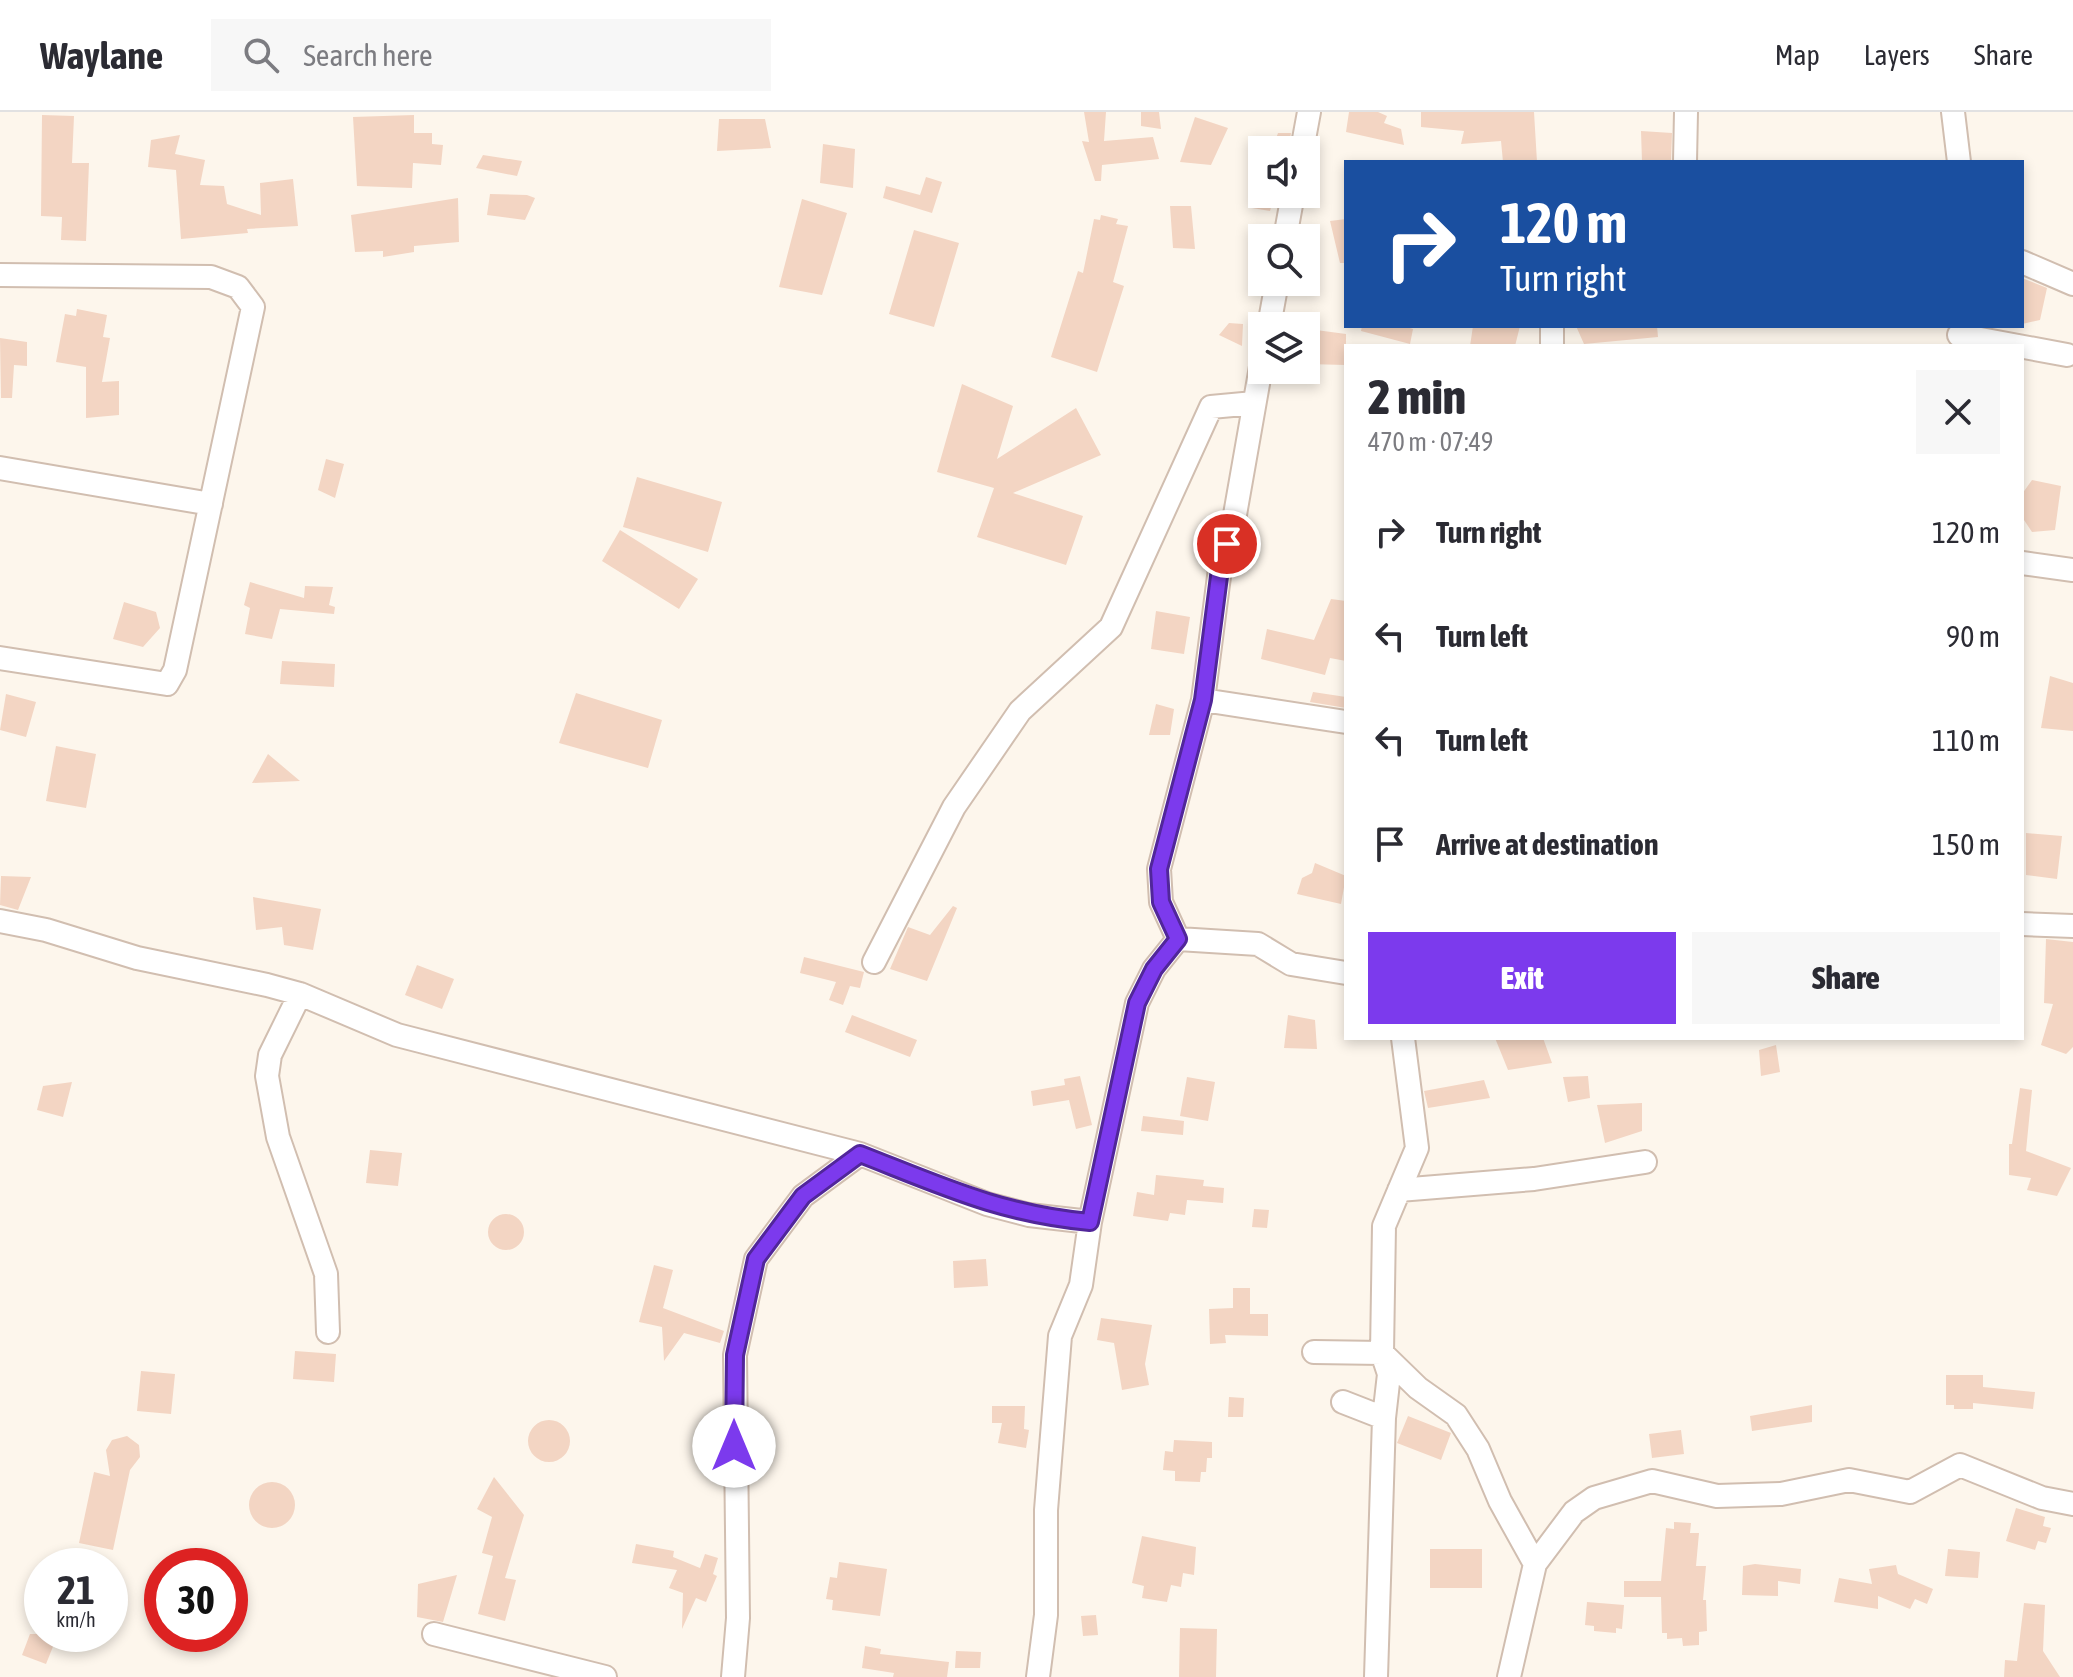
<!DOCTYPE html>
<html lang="en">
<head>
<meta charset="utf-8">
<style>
	:root { --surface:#fff; --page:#f7f7f7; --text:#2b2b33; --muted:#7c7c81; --line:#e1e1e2; --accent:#7c3aed }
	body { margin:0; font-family:"Asap Condensed",sans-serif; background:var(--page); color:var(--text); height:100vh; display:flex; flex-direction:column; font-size:30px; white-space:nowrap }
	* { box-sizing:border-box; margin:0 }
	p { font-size:26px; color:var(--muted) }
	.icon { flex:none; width:44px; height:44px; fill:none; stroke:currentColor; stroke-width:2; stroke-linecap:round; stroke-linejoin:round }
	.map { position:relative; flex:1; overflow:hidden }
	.drawer { position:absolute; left:1344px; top:232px; width:680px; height:696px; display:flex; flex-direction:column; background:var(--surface); border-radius:0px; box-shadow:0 4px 12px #0003 }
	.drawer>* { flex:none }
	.banner { position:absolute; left:1344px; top:48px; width:680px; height:168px; border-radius:0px; box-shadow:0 4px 12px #0003; background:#1a4fa0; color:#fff; overflow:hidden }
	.controls { position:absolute; left:1248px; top:24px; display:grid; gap:16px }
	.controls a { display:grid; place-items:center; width:72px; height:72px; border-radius:0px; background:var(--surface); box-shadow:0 4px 12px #0003; font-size:40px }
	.speed { position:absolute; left:24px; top:1436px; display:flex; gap:16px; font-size:40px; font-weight:700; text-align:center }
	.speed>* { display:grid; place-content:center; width:104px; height:104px; border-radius:50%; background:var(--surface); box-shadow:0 4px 12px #0003; line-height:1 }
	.speed small { font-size:20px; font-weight:400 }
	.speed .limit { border:12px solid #d22; background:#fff; color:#111 }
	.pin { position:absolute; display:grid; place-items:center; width:68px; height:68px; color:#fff; margin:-34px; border:4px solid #fff; border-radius:50%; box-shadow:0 2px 8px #0007 }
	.me { position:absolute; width:88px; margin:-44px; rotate:0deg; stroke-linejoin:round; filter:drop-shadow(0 0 6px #0008) }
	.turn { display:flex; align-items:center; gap:28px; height:168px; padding:0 24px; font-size:36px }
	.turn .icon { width:104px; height:104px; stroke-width:2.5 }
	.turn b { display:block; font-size:56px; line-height:68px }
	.round { display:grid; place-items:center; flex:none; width:84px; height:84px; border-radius:0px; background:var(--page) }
	.overview { display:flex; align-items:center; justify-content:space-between; height:136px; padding:0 24px }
	h1 { font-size:48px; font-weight:800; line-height:60px }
	.primary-button { display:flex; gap:16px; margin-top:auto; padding:16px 24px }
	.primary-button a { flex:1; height:92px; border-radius:0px; background:var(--accent); color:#fff; font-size:32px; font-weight:800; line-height:92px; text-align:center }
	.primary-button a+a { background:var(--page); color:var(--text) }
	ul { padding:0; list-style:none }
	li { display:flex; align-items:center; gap:24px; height:104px; padding:0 24px }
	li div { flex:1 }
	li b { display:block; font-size:30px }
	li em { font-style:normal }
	header { display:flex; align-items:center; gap:48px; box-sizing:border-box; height:112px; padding:0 40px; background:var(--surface); border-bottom:2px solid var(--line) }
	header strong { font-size:38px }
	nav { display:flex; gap:44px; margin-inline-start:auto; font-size:28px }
	.search { width:560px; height:72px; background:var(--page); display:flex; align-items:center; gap:20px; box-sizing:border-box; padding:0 28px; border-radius:0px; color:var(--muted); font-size:30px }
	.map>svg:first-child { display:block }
	.building { fill:#f3d5c3 }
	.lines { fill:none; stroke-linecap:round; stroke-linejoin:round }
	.street-casing { stroke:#d1beb0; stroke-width:26 }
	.street { stroke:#fff; stroke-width:22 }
	.route-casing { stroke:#51269a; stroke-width:20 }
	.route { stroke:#7c3aed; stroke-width:14 }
</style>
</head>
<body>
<header>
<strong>Waylane</strong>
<div class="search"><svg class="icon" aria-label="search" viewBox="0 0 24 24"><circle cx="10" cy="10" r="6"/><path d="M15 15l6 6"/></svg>Search here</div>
<nav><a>Map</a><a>Layers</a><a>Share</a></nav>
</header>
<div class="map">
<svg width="2073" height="1565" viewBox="0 0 2073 1565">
	<rect width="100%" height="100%" fill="#fdf6ec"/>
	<!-- building -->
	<path class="building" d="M 1084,0 L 1106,0 L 1104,29 L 1153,25 L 1159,47 L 1102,53 L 1101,69 L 1095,69 L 1082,29 L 1089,30 Z
		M 1141,0 L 1159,0 L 1161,17 L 1141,14 Z
		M 1349,0 L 1378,0 L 1387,4 L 1384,11 L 1401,17 L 1404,33 L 1346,20 Z
		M 1421,0 L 1534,0 L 1537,50 L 1503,50 L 1501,29 L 1461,32 L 1464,19 L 1421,15 Z
		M 42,3 L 74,4 L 72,51 L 89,51 L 86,129 L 61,128 L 62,105 L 41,104 Z
		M 414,3 L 414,21 L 432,21 L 432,32 L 443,33 L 441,53 L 413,51 L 412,76 L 357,74 L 353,5 Z
		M 1195,5 L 1228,16 L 1211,53 L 1180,50 Z
		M 719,7 L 765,7 L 771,36 L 717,39 Z
		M 1641,19 L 1672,21 L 1671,50 L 1642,50 Z
		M 1278,21 L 1291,21 L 1288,38 L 1272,38 Z
		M 180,23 L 175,42 L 205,48 L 200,73 L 224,74 L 227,92 L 261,103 L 260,71 L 293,67 L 298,114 L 247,117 L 248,121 L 181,127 L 176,58 L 148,55 L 151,28 Z
		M 823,32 L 855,37 L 853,76 L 820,71 Z
		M 483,43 L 522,49 L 517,64 L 476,56 Z
		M 926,65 L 942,70 L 932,101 L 883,86 L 886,74 L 920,83 Z
		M 490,82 L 527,83 L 535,86 L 525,108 L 487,103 Z
		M 1257,82 L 1275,82 L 1270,99 L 1252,96 Z
		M 458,86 L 459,130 L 414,134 L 414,140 L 383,145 L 383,139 L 355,140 L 351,103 Z
		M 802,87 L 847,101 L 822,183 L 779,175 Z
		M 1170,94 L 1191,94 L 1195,137 L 1173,136 Z
		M 1101,103 L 1118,107 L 1116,112 L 1128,114 L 1113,170 L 1124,174 L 1097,260 L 1051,245 L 1078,159 L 1083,161 L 1094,107 L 1100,108 Z
		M 1346,107 L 1346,151 L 1340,151 L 1330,109 Z
		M 914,118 L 959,131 L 934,215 L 889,202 Z
		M 2022,166 L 2047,176 L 2040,208 L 2022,212 Z
		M 77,197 L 107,203 L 103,225 L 110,226 L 102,270 L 119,269 L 119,303 L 86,306 L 86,255 L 56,250 L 65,202 L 76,204 Z
		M 1229,211 L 1243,212 L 1242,234 L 1219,223 Z
		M 1362,214 L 1403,214 L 1413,217 L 1410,232 L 1361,219 Z
		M 1473,214 L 1520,214 L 1515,234 L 1470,234 Z
		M 1576,214 L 1657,214 L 1658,225 L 1584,232 Z
		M 1316,218 L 1346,222 L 1346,253 L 1306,252 L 1306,236 L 1312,236 Z
		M 0,226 L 27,230 L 27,254 L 14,253 L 12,286 L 1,286 Z
		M 962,272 L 1013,294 L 997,347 L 1076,296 L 1101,343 L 1013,381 L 1083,404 L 1066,453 L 977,425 L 994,376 L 937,360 Z
		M 326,347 L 344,352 L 335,386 L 318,378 Z
		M 637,365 L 722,390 L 708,440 L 623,415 Z
		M 2032,368 L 2061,374 L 2055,418 L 2032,420 L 2022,405 L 2022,382 Z
		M 620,418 L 698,467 L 679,497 L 602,449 Z
		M 250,470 L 304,486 L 305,474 L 333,475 L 329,493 L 335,495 L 334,502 L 280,497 L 272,527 L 245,522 L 250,496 L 244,493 Z
		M 1331,487 L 1346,489 L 1346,549 L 1330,546 L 1325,563 L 1261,547 L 1267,517 L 1314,528 Z
		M 124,490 L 156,500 L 160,516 L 143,535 L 113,527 Z
		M 1156,499 L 1190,505 L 1184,542 L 1151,537 Z
		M 282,549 L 335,552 L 334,575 L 280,572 Z
		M 2050,564 L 2073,571 L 2073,619 L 2041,616 Z
		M 1313,580 L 1346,585 L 1346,596 L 1310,590 Z
		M 576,581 L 662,608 L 648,656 L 559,631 Z
		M 6,582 L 36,590 L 26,625 L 0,618 Z
		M 1156,592 L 1174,597 L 1170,623 L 1149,623 Z
		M 56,634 L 96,642 L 86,696 L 46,689 Z
		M 268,642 L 300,669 L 252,671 Z
		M 2026,721 L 2062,724 L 2057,767 L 2026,763 Z
		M 1315,751 L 1346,764 L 1341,792 L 1297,782 L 1302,766 L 1312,761 Z
		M 1,764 L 31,765 L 18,798 L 0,793 Z
		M 253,785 L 321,797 L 313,838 L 284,833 L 282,815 L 256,818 Z
		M 953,794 L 957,796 L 927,869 L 890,857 L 908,815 L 930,823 Z
		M 2046,827 L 2073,830 L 2073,935 L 2066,942 L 2041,933 L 2053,892 L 2044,891 Z
		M 804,845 L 864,860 L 860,876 L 850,874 L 843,893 L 829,888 L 836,870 L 800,861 Z
		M 417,853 L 454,867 L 442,897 L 405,883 Z
		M 852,903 L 917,928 L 910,945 L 845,920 Z
		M 1288,903 L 1315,908 L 1317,937 L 1284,936 Z
		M 1495,926 L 1543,926 L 1552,951 L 1508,958 Z
		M 1776,933 L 1780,960 L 1761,964 L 1759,938 Z
		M 1080,964 L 1092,1013 L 1076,1017 L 1069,988 L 1033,994 L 1031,979 L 1065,973 L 1064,967 Z
		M 1588,964 L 1590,986 L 1568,990 L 1563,965 Z
		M 1187,965 L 1215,970 L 1208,1009 L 1180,1004 Z
		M 1484,968 L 1490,986 L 1428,996 L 1424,979 Z
		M 72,970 L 63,1005 L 37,998 L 43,974 Z
		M 2020,976 L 2032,978 L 2026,1039 L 2071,1056 L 2057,1084 L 2027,1078 L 2031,1066 L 2009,1063 L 2009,1032 L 2012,1032 Z
		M 1642,991 L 1642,1019 L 1605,1031 L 1597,993 Z
		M 1143,1004 L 1184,1009 L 1183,1023 L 1141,1019 Z
		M 370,1038 L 402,1041 L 398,1074 L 366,1071 Z
		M 1156,1063 L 1204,1068 L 1203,1074 L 1224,1076 L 1223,1091 L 1187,1088 L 1185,1103 L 1170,1101 L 1168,1109 L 1133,1104 L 1137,1080 L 1154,1083 Z
		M 1254,1097 L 1269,1098 L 1267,1116 L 1252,1115 Z
		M488 1120a18 18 0 1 1 36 0a18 18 0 1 1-36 0Z
		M 986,1147 L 988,1174 L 954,1176 L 953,1149 Z
		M 654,1153 L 673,1158 L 663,1196 L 724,1219 L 720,1231 L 684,1221 L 664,1249 L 662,1215 L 639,1210 Z
		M 1233,1176 L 1250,1176 L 1250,1202 L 1268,1202 L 1268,1224 L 1225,1223 L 1226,1231 L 1210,1232 L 1209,1197 L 1233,1196 Z
		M 1101,1206 L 1152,1213 L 1145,1252 L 1149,1273 L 1122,1278 L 1114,1231 L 1097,1228 Z
		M 295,1239 L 336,1242 L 334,1270 L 293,1267 Z
		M 141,1259 L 175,1262 L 171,1302 L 137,1299 Z
		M 1946,1263 L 1983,1263 L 1983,1275 L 2035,1280 L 2033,1297 L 1973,1291 L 1973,1297 L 1954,1297 L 1954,1293 L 1946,1293 Z
		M 1229,1285 L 1244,1286 L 1243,1305 L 1228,1305 Z
		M 1812,1293 L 1812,1310 L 1752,1319 L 1750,1304 Z
		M 992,1294 L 1025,1294 L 1024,1317 L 1029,1318 L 1026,1336 L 998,1331 L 1002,1311 L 992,1311 Z
		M 1408,1304 L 1451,1321 L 1441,1348 L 1397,1331 Z
		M528 1329a21 21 0 1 1 42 0a21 21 0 1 1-42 0Z
		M 1681,1318 L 1684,1342 L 1652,1346 L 1649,1322 Z
		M 127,1324 L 139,1333 L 140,1345 L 130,1358 L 113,1438 L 79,1431 L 94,1360 L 110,1364 L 106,1338 L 112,1328 Z
		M 1174,1328 L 1212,1330 L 1212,1346 L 1207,1346 L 1206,1360 L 1201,1360 L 1200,1370 L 1175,1369 L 1175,1359 L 1163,1358 L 1165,1339 L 1173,1340 Z
		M 494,1365 L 524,1403 L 505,1466 L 516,1468 L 505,1509 L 478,1502 L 493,1444 L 482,1441 L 492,1405 L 477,1397 Z
		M249 1393a23 23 0 1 1 46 0a23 23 0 1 1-46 0Z
		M 2016,1396 L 2045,1405 L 2043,1414 L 2051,1416 L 2046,1431 L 2038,1429 L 2035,1438 L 2006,1429 Z
		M 1674,1410 L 1691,1411 L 1690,1421 L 1699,1421 L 1696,1454 L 1706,1454 L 1703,1488 L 1706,1488 L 1707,1519 L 1699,1520 L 1699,1533 L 1683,1534 L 1682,1526 L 1667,1527 L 1667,1521 L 1662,1521 L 1661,1485 L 1624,1485 L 1624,1469 L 1661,1469 L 1666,1416 L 1674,1417 Z
		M 1142,1424 L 1196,1435 L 1194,1463 L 1183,1461 L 1181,1475 L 1171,1473 L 1167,1490 L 1142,1486 L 1144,1474 L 1132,1471 Z
		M 636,1432 L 674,1439 L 673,1445 L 700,1456 L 705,1442 L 718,1446 L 713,1462 L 717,1464 L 706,1490 L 696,1486 L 682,1517 L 683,1481 L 669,1476 L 677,1458 L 632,1451 Z
		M 1430,1437 L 1482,1437 L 1482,1476 L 1430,1476 Z
		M 1948,1437 L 1980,1440 L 1978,1466 L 1945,1464 Z
		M 839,1450 L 887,1457 L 880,1504 L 832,1498 L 833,1488 L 826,1487 L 830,1465 L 837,1466 Z
		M 1755,1452 L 1801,1457 L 1800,1472 L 1778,1469 L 1778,1484 L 1742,1483 L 1743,1454 Z
		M 1896,1453 L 1898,1462 L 1933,1477 L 1927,1492 L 1915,1487 L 1910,1497 L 1878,1484 L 1878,1497 L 1834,1490 L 1839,1466 L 1872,1472 L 1869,1457 Z
		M 457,1463 L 443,1510 L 417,1505 L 418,1472 Z
		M 1587,1490 L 1624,1493 L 1622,1517 L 1616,1516 L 1616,1521 L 1594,1519 L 1594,1514 L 1585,1513 Z
		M 2024,1491 L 2045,1493 L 2043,1539 L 2060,1565 L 2004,1565 L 2005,1548 L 2017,1549 Z
		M 1096,1503 L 1098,1523 L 1083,1524 L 1081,1504 Z
		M 1180,1516 L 1217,1517 L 1216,1565 L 1179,1565 Z
		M 30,1522 L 58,1522 L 46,1552 L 22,1543 Z
		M 865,1534 L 881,1537 L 880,1542 L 949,1550 L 947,1565 L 893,1565 L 894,1561 L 862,1556 Z
		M 956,1539 L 981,1540 L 980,1556 L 955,1556 Z"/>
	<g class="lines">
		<!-- street casing -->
		<g class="street-casing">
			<path id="street" d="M 1953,0 L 1959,50
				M 1302,38 L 1309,0
				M 1685,50 L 1686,0
				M 1285,126 L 1293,82
				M 2022,150 L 2073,172
				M 0,163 L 211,165 L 238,175 L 253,195 L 175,558 L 167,572 L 0,546
				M 1269,214 L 1277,170
				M 1552,214 L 1552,234
				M 1959,223 L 2067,243
				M 0,356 L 211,392
				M 2022,451 L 2073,458
				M 1203,588 L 1346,610
				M 0,809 L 46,818 L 137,846 L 267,873 L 300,882 L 397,923 L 860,1042 L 987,1092 L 1029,1103 L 1090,1110
				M 2022,812 L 2073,814
				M 1178,827 L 1258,832 L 1291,852 L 1346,861
				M 874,850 L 954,695 L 1020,599 L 1111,515 L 1211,295 L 1254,291
				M 300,882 L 270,943 L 267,964 L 278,1025 L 326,1162 L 328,1220
				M 1399,1078 L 1534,1067 L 1645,1050
				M 1314,1240 L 1382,1241 L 1418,1276 L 1456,1303 L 1478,1337 L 1500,1389 L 1535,1452
				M 1343,1290 L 1384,1306 L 1376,1565
				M 1384,1306 L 1389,1262 L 1382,1241 L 1384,1114 L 1417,1036 L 1403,926
				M 434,1522 L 605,1565
				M 733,1565 L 738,1506 L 735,1243 L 756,1147 L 803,1084 L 860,1042
				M 1038,1565 L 1046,1503 L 1046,1398 L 1060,1224 L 1081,1173 L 1090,1110 L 1137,891 L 1154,857 L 1178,827 L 1161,790 L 1159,757 L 1203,588 L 1221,449 L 1233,414 L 1262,249
				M 1509,1565 L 1535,1452 L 1574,1400 L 1594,1386 L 1652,1369 L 1717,1384 L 1781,1382 L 1849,1368 L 1910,1380 L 1960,1353 L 2042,1386 L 2073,1392"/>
		</g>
		<!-- street -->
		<use href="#street" class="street"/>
	</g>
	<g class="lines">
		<!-- route casing -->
		<g class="route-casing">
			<path id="route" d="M 734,1334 L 735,1243 L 756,1147 L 803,1084 L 860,1042 C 942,1074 1001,1102 1090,1110 L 1137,891 L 1154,857 L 1178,827 L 1161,790 L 1159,757 L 1203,588 L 1221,449 L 1227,432"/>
		</g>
		<!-- route -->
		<use href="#route" class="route"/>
	</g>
</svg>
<div class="controls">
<a><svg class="icon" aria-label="sound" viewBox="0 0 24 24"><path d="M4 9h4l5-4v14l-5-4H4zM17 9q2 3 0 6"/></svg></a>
<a><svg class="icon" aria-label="search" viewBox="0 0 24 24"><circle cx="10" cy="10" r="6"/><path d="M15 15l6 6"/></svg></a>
<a><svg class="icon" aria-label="layers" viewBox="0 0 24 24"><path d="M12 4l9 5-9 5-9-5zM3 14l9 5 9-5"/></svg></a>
</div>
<div class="speed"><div>21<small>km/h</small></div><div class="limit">30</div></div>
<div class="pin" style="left:1227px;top:432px;background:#d93025"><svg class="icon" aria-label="arrive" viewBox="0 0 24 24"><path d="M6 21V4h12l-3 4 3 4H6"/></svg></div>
<svg class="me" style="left:734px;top:1334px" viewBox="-20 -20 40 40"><circle r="19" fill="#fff"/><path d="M0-13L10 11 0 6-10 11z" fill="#7c3aed"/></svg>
<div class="banner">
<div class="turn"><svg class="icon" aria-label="right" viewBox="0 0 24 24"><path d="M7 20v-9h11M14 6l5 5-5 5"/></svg><div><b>120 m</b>Turn right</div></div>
</div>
<section class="drawer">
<div class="overview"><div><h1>2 min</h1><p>470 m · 07:49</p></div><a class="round"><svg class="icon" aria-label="close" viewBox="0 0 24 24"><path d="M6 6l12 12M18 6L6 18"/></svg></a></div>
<ul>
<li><svg class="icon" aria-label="right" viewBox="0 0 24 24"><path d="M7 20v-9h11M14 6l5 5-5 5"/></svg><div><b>Turn right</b></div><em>120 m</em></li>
<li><svg class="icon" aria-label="left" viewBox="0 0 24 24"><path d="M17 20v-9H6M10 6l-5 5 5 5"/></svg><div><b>Turn left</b></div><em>90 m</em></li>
<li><svg class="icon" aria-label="left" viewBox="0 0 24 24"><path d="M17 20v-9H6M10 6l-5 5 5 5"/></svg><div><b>Turn left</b></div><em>110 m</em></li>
<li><svg class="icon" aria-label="arrive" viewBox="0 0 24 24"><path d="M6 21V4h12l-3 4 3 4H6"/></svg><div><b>Arrive at destination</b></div><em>150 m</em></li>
</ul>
<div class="primary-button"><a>Exit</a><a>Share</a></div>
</section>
</div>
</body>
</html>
